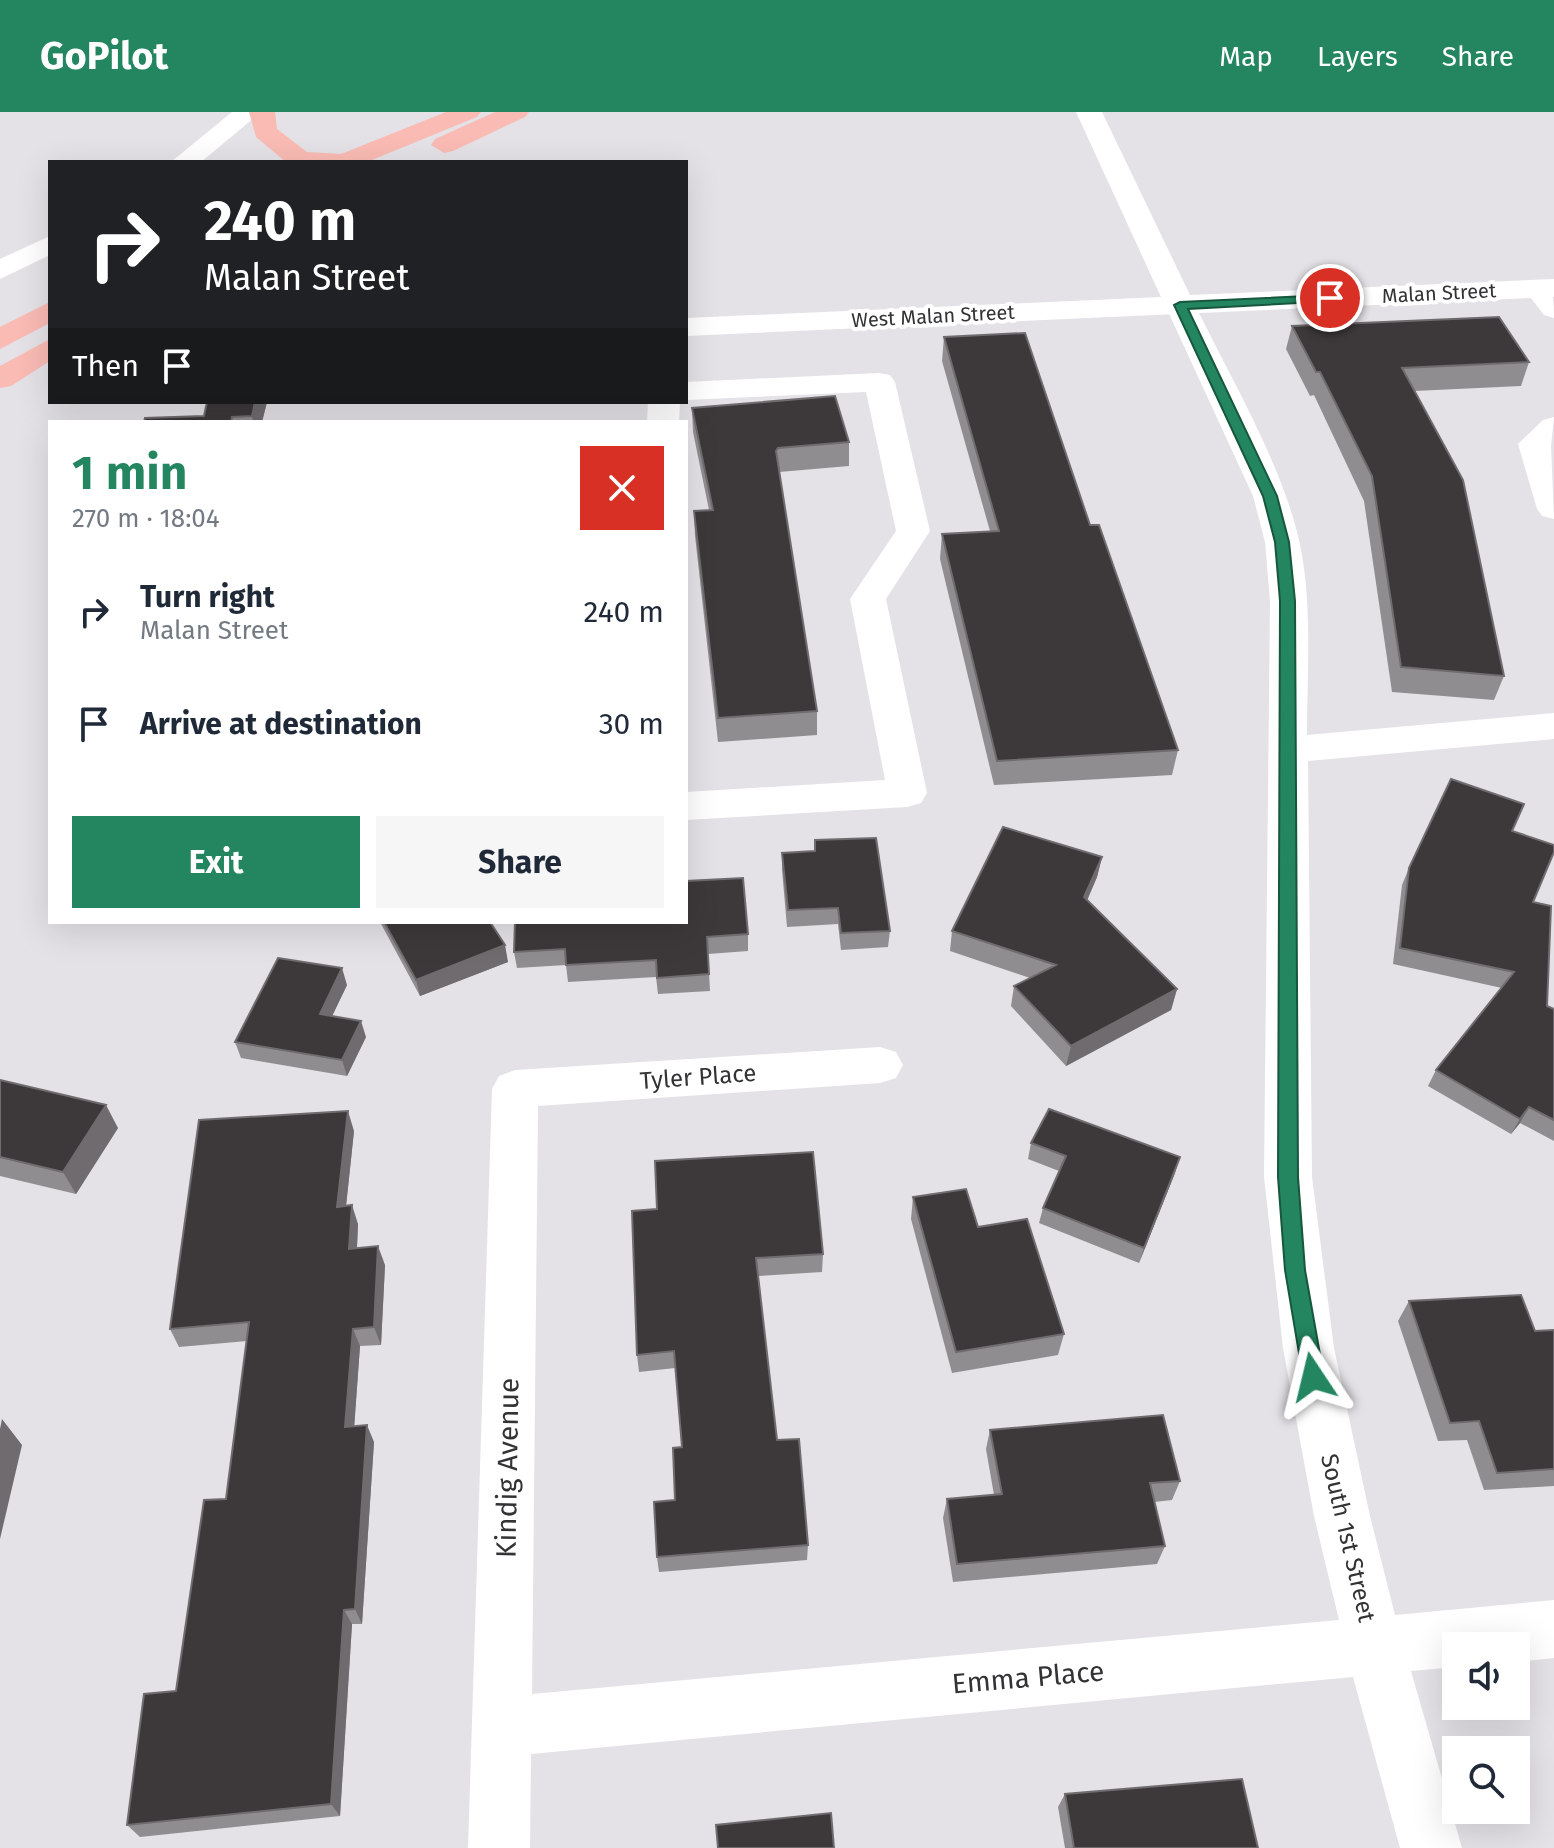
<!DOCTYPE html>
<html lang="en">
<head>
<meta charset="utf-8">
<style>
	:root { --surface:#fff; --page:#f6f6f7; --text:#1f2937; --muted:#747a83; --accent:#238660 }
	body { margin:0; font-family:"Fira Sans",sans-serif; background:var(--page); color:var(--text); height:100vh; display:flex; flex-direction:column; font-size:30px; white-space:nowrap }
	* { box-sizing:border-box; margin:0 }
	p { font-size:26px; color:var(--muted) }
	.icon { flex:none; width:44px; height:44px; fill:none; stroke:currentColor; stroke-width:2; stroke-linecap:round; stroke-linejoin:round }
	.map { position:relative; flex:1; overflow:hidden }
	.sheet { position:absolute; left:48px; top:308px; width:640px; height:504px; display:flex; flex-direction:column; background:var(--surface); border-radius:0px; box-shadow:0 8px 32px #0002 }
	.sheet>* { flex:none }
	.banner { position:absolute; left:48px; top:48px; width:640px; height:244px; border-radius:0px; box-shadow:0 8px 32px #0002; background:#202124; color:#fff; overflow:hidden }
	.tools { position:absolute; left:1442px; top:1520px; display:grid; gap:16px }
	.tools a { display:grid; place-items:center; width:88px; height:88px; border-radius:0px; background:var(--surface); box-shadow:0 8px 32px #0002; font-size:40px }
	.pin { position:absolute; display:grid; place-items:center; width:68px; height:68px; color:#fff; margin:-34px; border:4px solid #fff; border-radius:50%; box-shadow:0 2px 8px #0007 }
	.me { position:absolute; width:88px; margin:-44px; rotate:350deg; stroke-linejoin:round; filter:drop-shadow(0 0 6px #0008) }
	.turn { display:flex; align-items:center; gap:28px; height:168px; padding:0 24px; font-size:36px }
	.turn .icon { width:104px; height:104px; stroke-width:2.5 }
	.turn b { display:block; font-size:56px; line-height:68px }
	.then { display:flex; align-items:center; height:76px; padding:0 24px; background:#0003; gap:16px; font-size:30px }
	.round { display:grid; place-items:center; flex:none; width:84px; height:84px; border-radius:0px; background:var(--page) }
	.summary { display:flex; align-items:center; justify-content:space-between; height:136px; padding:0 24px }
	h1 { font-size:48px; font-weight:700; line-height:60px; color:var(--accent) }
	.cta { display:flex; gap:16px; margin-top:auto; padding:16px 24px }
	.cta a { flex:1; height:92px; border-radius:0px; background:var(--accent); color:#fff; font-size:32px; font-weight:700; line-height:92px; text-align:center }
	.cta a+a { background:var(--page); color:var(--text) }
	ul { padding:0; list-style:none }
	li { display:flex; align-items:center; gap:24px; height:112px; padding:0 24px }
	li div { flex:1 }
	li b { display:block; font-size:30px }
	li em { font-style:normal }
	header { display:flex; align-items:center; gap:48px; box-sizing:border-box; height:112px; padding:0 40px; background:var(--accent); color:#fff }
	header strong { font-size:38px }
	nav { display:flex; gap:44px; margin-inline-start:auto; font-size:28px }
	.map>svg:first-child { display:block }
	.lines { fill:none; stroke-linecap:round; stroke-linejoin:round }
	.street { fill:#fff; fill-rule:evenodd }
	.secondary { fill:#fff; fill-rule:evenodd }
	.highway { fill:#f9bbb4; fill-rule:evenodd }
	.wall { fill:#908d90 }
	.shaded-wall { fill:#6f6b6e }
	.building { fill:#3d383a; stroke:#6f6b6e; stroke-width:2 }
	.route { fill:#238660; stroke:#17573e; stroke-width:2 }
	.labels { text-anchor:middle; stroke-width:8; stroke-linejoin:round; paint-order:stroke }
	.far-street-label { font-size:20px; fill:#333234; stroke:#fff }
	.street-label { font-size:24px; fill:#333234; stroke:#fff }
	.near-street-label { font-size:28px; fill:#333234; stroke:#fff }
</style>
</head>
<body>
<header>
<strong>GoPilot</strong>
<nav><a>Map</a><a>Layers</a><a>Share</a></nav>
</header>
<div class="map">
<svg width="1554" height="1736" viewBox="0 0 1554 1736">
	<rect width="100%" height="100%" fill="#e4e2e6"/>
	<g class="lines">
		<!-- street -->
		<path class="street" d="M 1539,168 C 1554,173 1554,189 1554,206 L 1544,203 L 1524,177 L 1529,171 Z
			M 1180,184 L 1190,187 L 1195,193 C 1230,265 1281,350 1299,428 C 1313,490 1307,559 1307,623 L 1554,601 L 1554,627 L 1308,649 L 1312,1065 L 1334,1236 L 1370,1404 L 1395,1503 L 1554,1488 L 1554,1546 L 1516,1550 L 1516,1534 L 1456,1534 L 1456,1555 L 1411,1559 L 1462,1736 L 1400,1736 L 1353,1565 L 531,1642 L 530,1736 L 468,1736 L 492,977 L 499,964 L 515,958 L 880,935 L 896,940 L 903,953 L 896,966 L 880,971 L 538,994 L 532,1582 L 1339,1508 L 1314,1404 L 1283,1236 L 1264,1065 L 1270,489 L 1265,430 L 1253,384 L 1165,193 L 1170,187 Z
			M 879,261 L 890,263 L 895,270 L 930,419 L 886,487 L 927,681 L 921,691 L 907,695 L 686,708 L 686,680 L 885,668 L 850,487 L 896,419 L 866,280 L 686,288 L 686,270 Z
			M 648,290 L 680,290 L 679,310 L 647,310 Z
			M 1554,305 L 1551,334 L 1554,407 L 1542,404 L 1537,397 L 1518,332 L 1543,308 Z"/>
		<!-- secondary -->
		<path class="secondary" d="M 232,0 L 261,0 L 201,50 L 171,50 Z
			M 1076,0 L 1102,0 L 1190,183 L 1554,167 L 1554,185 L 686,224 L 686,206 L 1161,185 Z
			M 50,124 L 50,143 L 0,167 L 0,147 Z"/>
		<!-- highway -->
		<path class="highway" d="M 249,0 L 275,0 L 277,17 L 307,40 L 341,42 L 446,0 L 481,0 L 477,5 L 367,50 L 286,50 L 256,25 Z
			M 495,0 L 529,0 L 525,5 L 453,39 L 444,41 L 431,33 L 435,27 Z
			M 50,190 L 50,211 L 0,237 L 0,215 Z
			M 50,227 L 50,249 L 11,274 L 0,276 L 0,254 Z"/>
	</g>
	<!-- wall -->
	<path class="wall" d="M 1292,214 L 1529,250 L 1521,274 L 1414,279 L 1504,564 L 1494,588 L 1392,580 L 1364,389 L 1314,283 L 1310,284 L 1286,237 Z
		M 944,225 L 1090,413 L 1178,638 L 1172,663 L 994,673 L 940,447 L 942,422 L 990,419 L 942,249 Z
		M 207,290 L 267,290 L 262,310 L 144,310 L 204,304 Z
		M 692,296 L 849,330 L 849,354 L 779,360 L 817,599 L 817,623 L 718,630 L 695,424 L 694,399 L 709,398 L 693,320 Z
		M 1512,719 L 1533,790 L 1547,894 L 1554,897 L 1554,1029 L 1520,1011 L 1511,1022 L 1428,974 L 1436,958 L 1502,876 L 1393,852 L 1402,773 L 1409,756 Z
		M 815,728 L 890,819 L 888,835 L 841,838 L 838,812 L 787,815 L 782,758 L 782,741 L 814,739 Z
		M 1102,745 L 1097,765 L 1087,789 L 1177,877 L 1171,898 L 1066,954 L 1011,894 L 1014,874 L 1030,866 L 950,839 L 952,819 Z
		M 380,810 L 490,810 L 508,850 L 420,884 Z
		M 748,822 L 748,839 L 708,842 L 710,879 L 658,882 L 656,865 L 568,870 L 566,853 L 517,856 L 514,840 Z
		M 347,873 L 332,904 L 366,925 L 347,964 L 241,946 L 235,930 Z
		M 0,968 L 118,1016 L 76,1082 L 0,1064 Z
		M 354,1019 L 346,1094 L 358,1112 L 357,1136 L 385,1153 L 381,1233 L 360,1234 L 354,1314 L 374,1330 L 362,1512 L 352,1512 L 340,1704 L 140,1725 L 127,1713 L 176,1579 L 226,1387 L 247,1229 L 179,1235 L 170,1217 Z
		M 1031,1031 L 1175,1061 L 1139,1151 L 1039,1111 L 1043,1096 L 1059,1059 L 1028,1047 Z
		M 913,1085 L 1064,1222 L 1058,1243 L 952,1261 L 911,1107 Z
		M 632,1099 L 823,1142 L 822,1160 L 758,1164 L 777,1328 L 808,1433 L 807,1448 L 659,1460 L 657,1445 L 675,1388 L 682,1335 L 675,1256 L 639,1260 L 637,1243 Z
		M 1409,1189 L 1535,1219 L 1554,1218 L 1554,1374 L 1484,1378 L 1467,1328 L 1438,1329 L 1398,1209 Z
		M 990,1318 L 1180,1369 L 1172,1388 L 1154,1390 L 1165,1434 L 1157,1452 L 953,1470 L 943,1406 L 947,1387 L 994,1383 L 986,1337 Z
		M 1065,1682 L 1258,1736 L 1065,1736 L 1058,1695 Z"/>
	<!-- shaded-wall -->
	<path class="shaded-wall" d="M 255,290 L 267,290 L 262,310 L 253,310 L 252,304 Z
		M 1102,745 L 1097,765 L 1079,806 L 1084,785 Z
		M 505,833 L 508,850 L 420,884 L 416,868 Z
		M 342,856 L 347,873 L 325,919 L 320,902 Z
		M 1177,877 L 1171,898 L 1066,954 L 1071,934 Z
		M 361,909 L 366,925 L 347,964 L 342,948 Z
		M 106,993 L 118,1016 L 76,1082 L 63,1060 Z
		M 1529,995 L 1520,1011 L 1511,1022 L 1520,1007 Z
		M 348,999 L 354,1019 L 344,1113 L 337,1095 Z
		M 1180,1045 L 1175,1061 L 1139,1151 L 1144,1136 Z
		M 352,1093 L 358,1112 L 356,1155 L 349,1137 Z
		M 378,1134 L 385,1153 L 381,1233 L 374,1215 Z
		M 353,1217 L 360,1234 L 353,1332 L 345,1315 Z
		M 2,1307 L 22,1333 L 0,1427 L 0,1317 Z
		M 367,1313 L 374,1330 L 362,1512 L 355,1497 Z
		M 344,1498 L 352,1512 L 340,1704 L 331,1692 Z"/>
	<!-- building -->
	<path class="building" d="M 1499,205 L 1529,250 L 1402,256 L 1463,368 L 1504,564 L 1401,555 L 1372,364 L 1320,260 L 1316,260 L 1292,214 Z
		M 1025,221 L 1090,413 L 1099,413 L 1178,638 L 997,649 L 942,422 L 999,419 L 944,225 Z
		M 835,284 L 849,330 L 778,336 L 776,339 L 817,599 L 718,606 L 694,399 L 713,398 L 692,296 Z
		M 207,290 L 255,290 L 252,304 L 232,305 L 231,310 L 144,310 L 145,306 L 204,304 Z
		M 1451,667 L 1524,692 L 1512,719 L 1554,733 L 1554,740 L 1533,790 L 1551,794 L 1547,894 L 1554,897 L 1554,1008 L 1529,995 L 1520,1007 L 1436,958 L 1514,860 L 1400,836 L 1409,756 Z
		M 1003,715 L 1102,745 L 1084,785 L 1177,877 L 1071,934 L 1014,874 L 1056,853 L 952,819 Z
		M 876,726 L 890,819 L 841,821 L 838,796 L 788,798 L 782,741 L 815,739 L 815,728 Z
		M 743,766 L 748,822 L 707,825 L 709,862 L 657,866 L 656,848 L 566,853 L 565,837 L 514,840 L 515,810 L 686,810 L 686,769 Z
		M 384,810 L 490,810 L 505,833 L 416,868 Z
		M 278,846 L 342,856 L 320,902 L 361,909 L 342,948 L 235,930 Z
		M 0,968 L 106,993 L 63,1060 L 0,1045 Z
		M 1049,997 L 1180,1045 L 1144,1136 L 1043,1096 L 1066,1044 L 1031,1031 Z
		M 348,999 L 337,1095 L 352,1093 L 349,1137 L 378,1134 L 374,1215 L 353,1217 L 345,1315 L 367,1313 L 355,1497 L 344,1498 L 331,1692 L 127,1713 L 144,1582 L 176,1579 L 204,1388 L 226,1387 L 249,1210 L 170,1217 L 199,1008 Z
		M 813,1040 L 823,1142 L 756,1146 L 777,1328 L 799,1327 L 808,1433 L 657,1445 L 654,1390 L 675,1388 L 673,1336 L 682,1335 L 674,1239 L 637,1243 L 632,1099 L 657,1097 L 655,1049 Z
		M 966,1077 L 978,1115 L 1027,1107 L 1064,1222 L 956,1240 L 913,1085 Z
		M 1521,1183 L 1535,1219 L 1554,1218 L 1554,1357 L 1497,1361 L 1479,1309 L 1450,1311 L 1409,1189 Z
		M 1163,1303 L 1180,1369 L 1150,1371 L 1165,1434 L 957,1452 L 947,1387 L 1002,1382 L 990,1318 Z
		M 1242,1667 L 1258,1736 L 1074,1736 L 1065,1682 Z
		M 831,1701 L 834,1736 L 718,1736 L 716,1713 Z"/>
	<!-- route -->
	<path class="route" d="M 1330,183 L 1334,184 L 1334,189 L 1188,197 L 1277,384 L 1289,430 L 1295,489 L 1298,1065 L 1305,1158 L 1324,1265 L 1321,1272 L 1313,1275 L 1306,1272 L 1303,1265 L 1285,1158 L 1278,1065 L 1280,489 L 1275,430 L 1263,384 L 1174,193 L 1180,190 Z"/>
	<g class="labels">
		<!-- far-street labels -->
		<g class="far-street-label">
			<text transform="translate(1439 181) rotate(-3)" y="7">Malan Street</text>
			<text transform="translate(933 204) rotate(-3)" y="7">West Malan Street</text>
		</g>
		<!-- street labels -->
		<g class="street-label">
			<text transform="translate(698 965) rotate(-4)" y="8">Tyler Place</text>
			<text transform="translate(1348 1426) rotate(77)" y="8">South 1st Street</text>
		</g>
		<!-- near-street labels -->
		<g class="near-street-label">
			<text transform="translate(507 1356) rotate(-89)" y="10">Kindig Avenue</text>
			<text transform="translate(1028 1565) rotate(-5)" y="10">Emma Place</text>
		</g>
	</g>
</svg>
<div class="tools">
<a><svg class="icon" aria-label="sound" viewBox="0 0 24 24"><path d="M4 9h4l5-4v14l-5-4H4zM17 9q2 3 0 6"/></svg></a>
<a><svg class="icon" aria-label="search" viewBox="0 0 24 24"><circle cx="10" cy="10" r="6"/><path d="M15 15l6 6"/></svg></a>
</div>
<div class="pin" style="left:1330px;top:186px;background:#d93025"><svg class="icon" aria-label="arrive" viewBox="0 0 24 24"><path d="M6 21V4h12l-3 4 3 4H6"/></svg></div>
<svg class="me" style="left:1313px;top:1265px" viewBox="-20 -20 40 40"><path d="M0-17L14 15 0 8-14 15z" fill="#238660" stroke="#fff" stroke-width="4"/></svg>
<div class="banner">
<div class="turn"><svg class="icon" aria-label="right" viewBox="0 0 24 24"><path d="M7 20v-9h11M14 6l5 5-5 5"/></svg><div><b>240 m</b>Malan Street</div></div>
<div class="then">Then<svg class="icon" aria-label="arrive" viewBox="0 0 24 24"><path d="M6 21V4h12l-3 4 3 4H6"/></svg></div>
</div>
<section class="sheet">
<div class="summary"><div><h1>1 min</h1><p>270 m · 18:04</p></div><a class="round" style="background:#d93025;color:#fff"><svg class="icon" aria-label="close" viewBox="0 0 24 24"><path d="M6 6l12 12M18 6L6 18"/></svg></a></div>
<ul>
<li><svg class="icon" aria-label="right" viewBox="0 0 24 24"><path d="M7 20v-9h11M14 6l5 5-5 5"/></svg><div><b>Turn right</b><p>Malan Street</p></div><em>240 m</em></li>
<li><svg class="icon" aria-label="arrive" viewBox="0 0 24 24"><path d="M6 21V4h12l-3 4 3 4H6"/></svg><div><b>Arrive at destination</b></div><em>30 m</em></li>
</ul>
<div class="cta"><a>Exit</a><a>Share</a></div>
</section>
</div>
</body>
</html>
